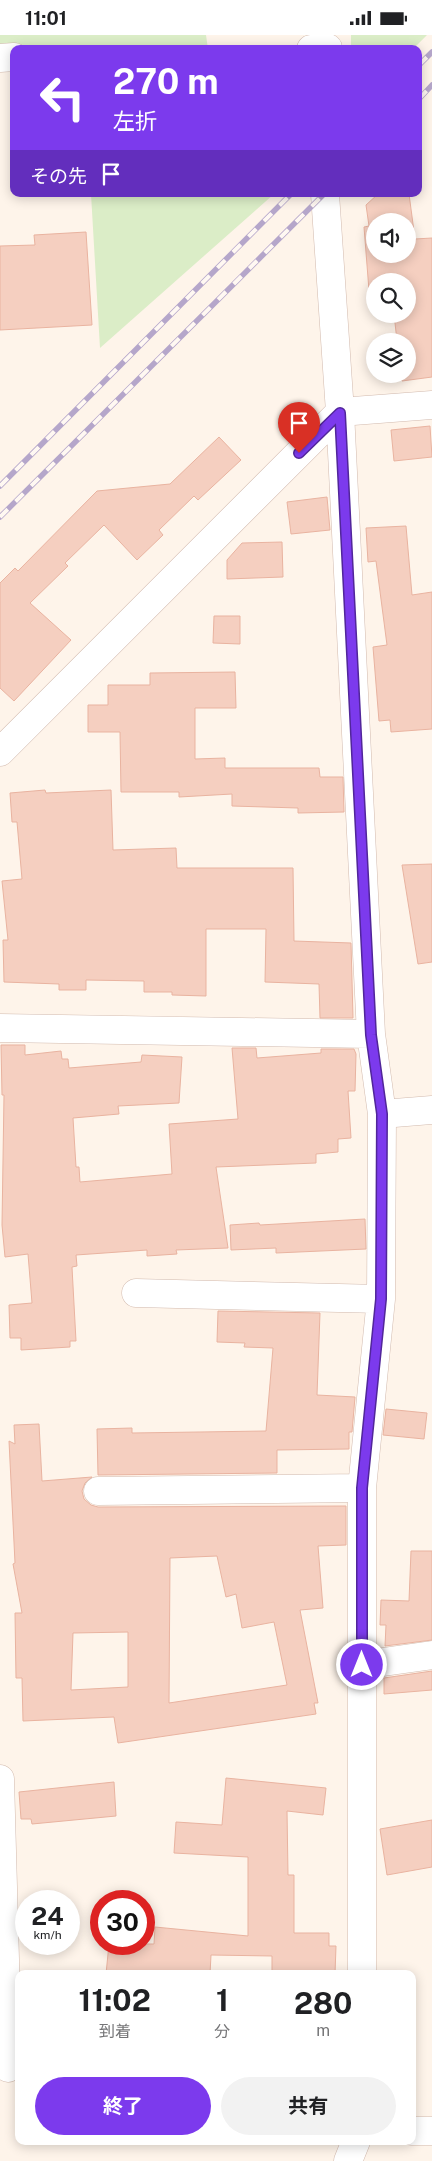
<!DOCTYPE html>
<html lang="ja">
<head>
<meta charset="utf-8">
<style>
	:root { --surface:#fff; --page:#f2f2f2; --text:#202124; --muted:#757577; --accent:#7c3aed }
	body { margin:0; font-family:"Public Sans","Noto Sans JP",sans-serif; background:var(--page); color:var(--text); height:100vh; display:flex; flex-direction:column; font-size:19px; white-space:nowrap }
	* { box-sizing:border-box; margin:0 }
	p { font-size:16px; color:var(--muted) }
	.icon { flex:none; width:28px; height:28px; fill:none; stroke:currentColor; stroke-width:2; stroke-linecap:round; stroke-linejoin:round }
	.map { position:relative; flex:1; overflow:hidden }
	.panel { position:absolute; left:15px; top:1935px; width:401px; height:175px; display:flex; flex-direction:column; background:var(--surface); border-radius:10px; box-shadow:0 2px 12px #0003 }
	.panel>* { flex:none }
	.guide { position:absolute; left:10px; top:10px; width:412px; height:152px; border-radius:10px; box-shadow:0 2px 12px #0003; background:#7c3aed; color:#fff; overflow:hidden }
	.tools { position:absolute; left:366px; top:178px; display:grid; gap:10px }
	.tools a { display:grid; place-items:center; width:50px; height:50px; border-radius:50%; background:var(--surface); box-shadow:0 2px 12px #0003; font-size:25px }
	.speed { position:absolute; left:15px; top:1855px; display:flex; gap:10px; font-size:25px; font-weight:700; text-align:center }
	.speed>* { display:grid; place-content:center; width:65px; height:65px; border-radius:50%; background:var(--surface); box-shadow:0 2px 12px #0003; line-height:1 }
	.speed small { font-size:12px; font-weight:400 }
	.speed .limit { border:8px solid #d22; background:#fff; color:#111 }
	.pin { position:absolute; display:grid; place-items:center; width:42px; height:42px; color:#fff; margin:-51px -21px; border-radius:50% 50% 50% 0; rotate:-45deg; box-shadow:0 0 5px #0007 }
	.pin .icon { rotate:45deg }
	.me { position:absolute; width:55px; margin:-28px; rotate:0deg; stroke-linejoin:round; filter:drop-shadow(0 0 4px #0008) }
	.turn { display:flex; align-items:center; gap:18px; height:105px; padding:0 20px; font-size:22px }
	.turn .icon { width:65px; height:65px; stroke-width:2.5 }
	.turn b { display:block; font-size:35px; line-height:42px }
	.then { display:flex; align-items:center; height:48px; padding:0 20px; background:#0003; gap:10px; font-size:19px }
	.eta { display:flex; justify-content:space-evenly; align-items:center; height:85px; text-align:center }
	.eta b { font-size:30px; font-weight:700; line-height:35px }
	.button { display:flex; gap:10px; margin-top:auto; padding:10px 20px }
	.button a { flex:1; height:58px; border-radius:30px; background:var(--accent); color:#fff; font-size:20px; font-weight:700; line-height:58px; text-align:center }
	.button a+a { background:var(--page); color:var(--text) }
	.status { display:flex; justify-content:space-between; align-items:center; height:35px; padding:0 25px; background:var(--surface); direction:ltr }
	.status svg { height:14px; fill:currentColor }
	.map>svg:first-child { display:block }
	.green { fill:#dbedc7 }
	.building { fill:#f5cfc0; stroke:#e9b3a0; fill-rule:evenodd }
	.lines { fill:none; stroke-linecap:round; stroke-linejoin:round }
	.minor-casing { stroke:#d2baae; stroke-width:29 }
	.minor { stroke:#fff; stroke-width:28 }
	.rail-casing { stroke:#b5a6ca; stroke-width:5.5 }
	.rail { stroke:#fff8f2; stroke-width:4; stroke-dasharray:11; stroke-linecap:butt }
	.route-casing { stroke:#51269a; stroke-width:12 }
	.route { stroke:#7c3aed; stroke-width:9 }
</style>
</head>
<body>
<div class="status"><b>11:01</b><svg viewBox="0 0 49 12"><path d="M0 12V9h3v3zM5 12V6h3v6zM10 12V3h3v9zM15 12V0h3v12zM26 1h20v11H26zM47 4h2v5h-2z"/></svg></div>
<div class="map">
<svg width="432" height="2126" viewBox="0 0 432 2126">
	<rect width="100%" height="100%" fill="#fef4ea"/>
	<!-- green -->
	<path class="green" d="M 0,0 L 206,0 L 208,14 L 0,12 Z
		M 351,0 L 427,0 L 413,14 L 351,14 Z
		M 91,159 L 274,159 L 100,313 Z"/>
	<!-- building -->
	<path class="building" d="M 378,159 L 409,159 L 415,204 L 432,203 L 432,342 L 402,346 L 401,339 L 408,339 L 408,306 L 397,306 L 394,279 L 408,279 L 408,246 L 375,246 L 375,267 L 370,268 L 364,192 L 369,191 L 366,170 ZM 375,186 L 408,186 L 408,219 L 375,219 Z
		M 86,197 L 92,290 L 0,295 L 0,211 L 35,210 L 34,200 Z
		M 430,391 L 432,422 L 394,426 L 391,395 Z
		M 219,402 L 241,425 L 198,465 L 194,461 L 159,495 L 163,500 L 137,525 L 104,490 L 65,528 L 68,531 L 30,568 L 71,605 L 14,666 L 0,653 L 0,548 L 15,533 L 18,536 L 97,456 L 170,449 Z
		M 327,462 L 330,495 L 291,499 L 287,467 Z
		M 406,491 L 412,560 L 432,557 L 432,694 L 391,697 L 390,685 L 379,686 L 373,612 L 387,610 L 376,526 L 368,527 L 366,493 Z
		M 282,507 L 283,542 L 227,544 L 227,525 L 242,508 Z
		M 214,581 L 240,581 L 240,609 L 213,608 Z
		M 235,637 L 236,673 L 195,673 L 195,724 L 225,723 L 225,733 L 319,733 L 320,742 L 343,742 L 344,777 L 298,778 L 298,773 L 232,771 L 232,759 L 179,762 L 179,757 L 121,757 L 120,697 L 88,697 L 88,670 L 108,670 L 108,650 L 150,650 L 150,638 Z
		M 45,755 L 46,758 L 111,755 L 113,815 L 176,813 L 177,833 L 293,833 L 294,906 L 351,908 L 353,983 L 320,983 L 319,949 L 265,947 L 266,894 L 206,894 L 206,961 L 172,960 L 172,957 L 144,957 L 144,946 L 86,945 L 86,955 L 59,955 L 59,949 L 4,947 L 3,905 L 8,905 L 2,846 L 22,844 L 17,787 L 12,787 L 10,758 Z
		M 432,829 L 432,927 L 418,929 L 402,830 Z
		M 1,1010 L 25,1010 L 25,1020 L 61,1016 L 62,1024 L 68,1024 L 69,1033 L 141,1027 L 142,1020 L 182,1022 L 179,1068 L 118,1071 L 119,1079 L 73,1083 L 76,1132 L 79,1132 L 80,1147 L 172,1139 L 169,1089 L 238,1084 L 232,1013 L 256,1013 L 257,1023 L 321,1018 L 321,1014 L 354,1014 L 356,1019 L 355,1056 L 348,1056 L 351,1103 L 338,1104 L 338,1117 L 316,1119 L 316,1128 L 216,1132 L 228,1213 L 176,1215 L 177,1219 L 147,1221 L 147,1215 L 76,1220 L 77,1231 L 72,1232 L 76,1306 L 70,1306 L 70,1312 L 21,1315 L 21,1303 L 10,1303 L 9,1270 L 32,1268 L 28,1219 L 5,1222 L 2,1190 L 4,1060 L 2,1060 Z
		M 365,1184 L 366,1214 L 276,1218 L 276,1213 L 231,1215 L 230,1190 L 259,1188 L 260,1190 Z
		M 218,1276 L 320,1278 L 317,1360 L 355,1362 L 352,1397 L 349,1397 L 349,1414 L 277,1415 L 277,1438 L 98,1440 L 97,1394 L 132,1393 L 132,1398 L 266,1396 L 273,1313 L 244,1312 L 245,1308 L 217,1307 Z
		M 386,1374 L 427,1378 L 424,1404 L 383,1400 Z
		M 39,1389 L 42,1446 L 92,1442 L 85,1448 L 82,1456 L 84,1464 L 91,1470 L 98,1472 L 346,1471 L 346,1510 L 318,1511 L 323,1573 L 300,1575 L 318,1668 L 314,1668 L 316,1679 L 118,1708 L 114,1682 L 23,1686 L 22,1643 L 16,1643 L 15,1578 L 22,1578 L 13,1529 L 15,1528 L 9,1406 L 15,1409 L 14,1390 ZM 217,1521 L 226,1562 L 236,1559 L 242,1593 L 274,1587 L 287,1650 L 169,1668 L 170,1523 ZM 128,1597 L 128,1652 L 71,1655 L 73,1598 Z
		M 411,1516 L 432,1516 L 432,1605 L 385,1611 L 386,1590 L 380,1590 L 381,1565 L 409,1566 Z
		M 432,1636 L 432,1655 L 384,1659 L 384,1643 Z
		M 226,1743 L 326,1753 L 323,1780 L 287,1776 L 288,1840 L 294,1840 L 294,1898 L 329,1898 L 329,1911 L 336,1911 L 335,1939 L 272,1939 L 272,1921 L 211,1920 L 210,1939 L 106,1939 L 109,1909 L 154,1909 L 155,1892 L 248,1901 L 248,1822 L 174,1818 L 176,1787 L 222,1790 Z
		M 114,1747 L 116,1781 L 32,1789 L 31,1784 L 21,1784 L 19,1757 Z
		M 432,1785 L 432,1832 L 387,1840 L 380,1794 Z"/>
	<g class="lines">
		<!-- minor casing -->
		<g class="minor-casing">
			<path id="minor" d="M 311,14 L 328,13
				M 0,23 L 14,22
				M 325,159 L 340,377 L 371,999 L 382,1079 L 381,1264 L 362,1453 L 362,1939
				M 0,717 L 340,377 L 432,370
				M 0,993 L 371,999
				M 382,1079 L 432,1075
				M 136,1258 L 381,1264
				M 98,1456 L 362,1453
				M 362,1630 L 432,1620
				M 0,1744 L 8,2033
				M 412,2096 L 432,2096
				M 348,2126 L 356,2106"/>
		</g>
		<!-- minor -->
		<use href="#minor" class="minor"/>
		<!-- rail casing -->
		<g class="rail-casing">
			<path id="rail" d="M 419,30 L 432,17
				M 419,64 L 432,50
				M 0,451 L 291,159
				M 0,482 L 324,159"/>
		</g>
		<!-- rail -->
		<use href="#rail" class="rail"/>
	</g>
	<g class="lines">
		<!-- route casing -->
		<g class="route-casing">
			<path id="route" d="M 299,418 L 340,378 L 371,1000 L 382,1079 L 381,1264 L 362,1453 L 362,1630"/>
		</g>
		<!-- route -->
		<use href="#route" class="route"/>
	</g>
</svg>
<div class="tools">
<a><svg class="icon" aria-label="sound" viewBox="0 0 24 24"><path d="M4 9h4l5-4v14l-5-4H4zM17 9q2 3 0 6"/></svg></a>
<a><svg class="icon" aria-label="search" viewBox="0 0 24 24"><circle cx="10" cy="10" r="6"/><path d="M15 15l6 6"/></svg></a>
<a><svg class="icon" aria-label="layers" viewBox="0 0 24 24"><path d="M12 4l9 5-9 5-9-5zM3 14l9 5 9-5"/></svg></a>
</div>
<div class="speed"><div>24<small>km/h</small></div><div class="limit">30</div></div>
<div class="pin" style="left:299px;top:418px;background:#d93025"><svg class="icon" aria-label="arrive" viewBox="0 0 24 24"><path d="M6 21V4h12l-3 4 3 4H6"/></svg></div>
<svg class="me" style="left:362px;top:1630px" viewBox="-20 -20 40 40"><circle r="17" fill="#7c3aed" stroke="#fff" stroke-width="3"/><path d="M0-11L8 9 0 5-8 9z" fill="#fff"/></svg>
<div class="guide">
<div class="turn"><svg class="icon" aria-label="left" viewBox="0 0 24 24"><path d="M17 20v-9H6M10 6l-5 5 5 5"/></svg><div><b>270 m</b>左折</div></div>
<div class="then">その先<svg class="icon" aria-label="arrive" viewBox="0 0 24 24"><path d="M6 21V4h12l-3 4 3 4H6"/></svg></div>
</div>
<section class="panel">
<div class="eta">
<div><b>11:02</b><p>到着</p></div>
<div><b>1</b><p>分</p></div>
<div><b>280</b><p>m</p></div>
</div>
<div class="button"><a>終了</a><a>共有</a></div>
</section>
</div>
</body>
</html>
